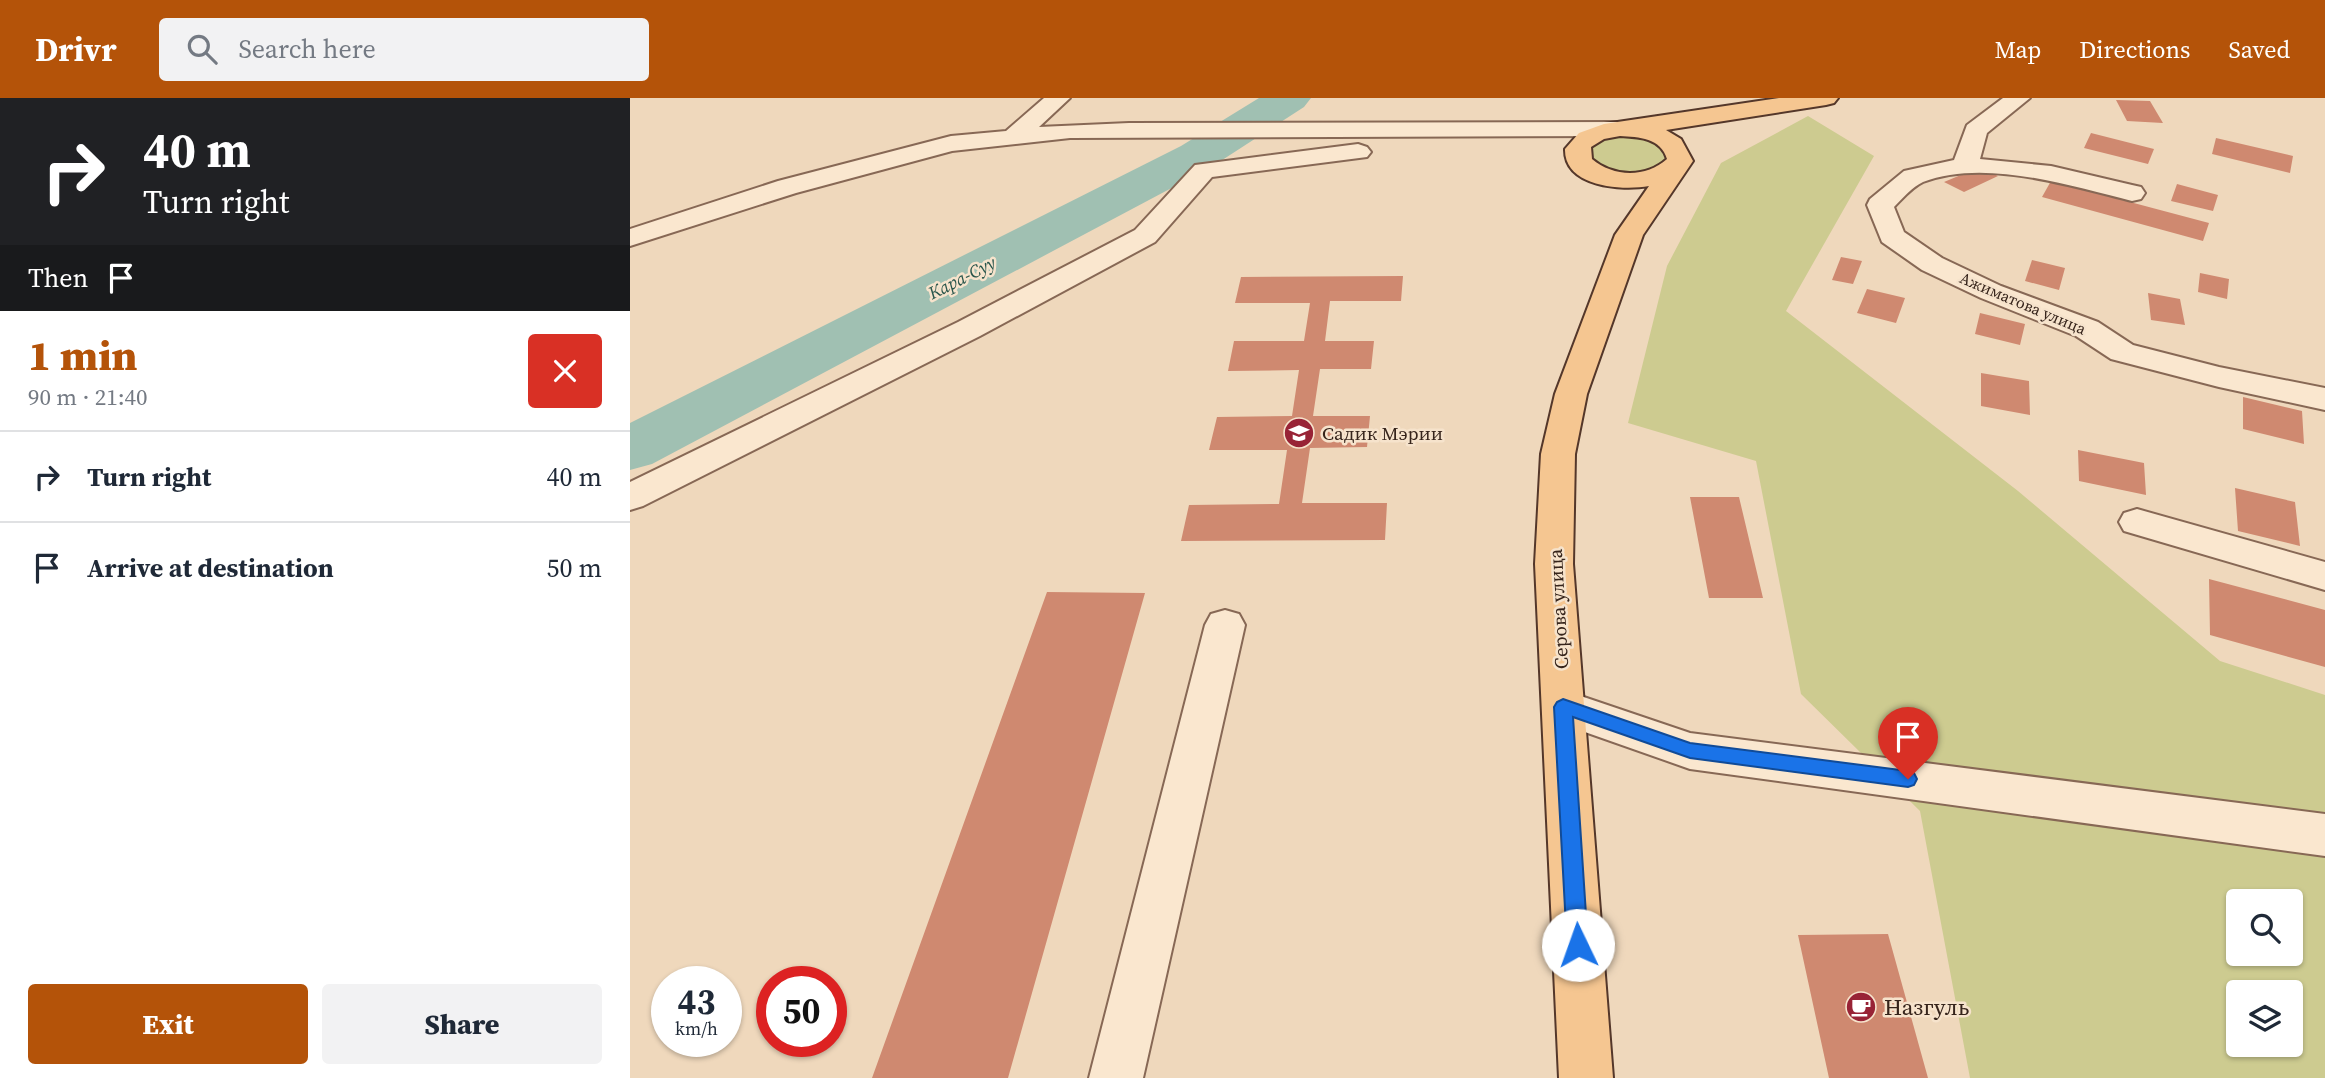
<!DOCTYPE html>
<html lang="en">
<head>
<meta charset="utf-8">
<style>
	:root { --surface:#fff; --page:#f2f2f3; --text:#1f2937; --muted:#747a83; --line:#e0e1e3; --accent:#b45309 }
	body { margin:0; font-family:"Source Serif 4",serif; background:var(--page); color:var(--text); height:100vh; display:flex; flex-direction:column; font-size:26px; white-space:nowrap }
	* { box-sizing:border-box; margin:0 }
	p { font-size:23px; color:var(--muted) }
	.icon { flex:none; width:38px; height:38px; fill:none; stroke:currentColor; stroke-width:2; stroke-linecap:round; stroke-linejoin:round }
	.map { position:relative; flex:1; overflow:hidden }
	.panel { display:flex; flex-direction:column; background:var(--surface); width:630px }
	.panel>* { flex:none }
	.guide { background:#202124; color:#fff; overflow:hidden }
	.buttons { position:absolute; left:1596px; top:791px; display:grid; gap:14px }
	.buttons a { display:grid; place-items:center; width:77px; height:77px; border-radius:7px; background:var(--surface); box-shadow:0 2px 5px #0004; font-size:35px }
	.speed { position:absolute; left:21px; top:868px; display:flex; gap:14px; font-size:35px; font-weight:700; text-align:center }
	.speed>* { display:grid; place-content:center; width:91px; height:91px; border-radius:50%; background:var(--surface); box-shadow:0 2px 5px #0004; line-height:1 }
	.speed small { font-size:18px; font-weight:400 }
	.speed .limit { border:10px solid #d22; background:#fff; color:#111 }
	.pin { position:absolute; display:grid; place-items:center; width:60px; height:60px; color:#fff; margin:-72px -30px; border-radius:50% 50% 50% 0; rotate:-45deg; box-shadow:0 0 7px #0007 }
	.pin .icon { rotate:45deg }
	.me { position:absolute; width:77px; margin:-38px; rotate:357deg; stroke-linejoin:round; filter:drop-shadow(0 0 5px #0008) }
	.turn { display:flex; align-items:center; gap:24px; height:147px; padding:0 28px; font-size:32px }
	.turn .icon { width:91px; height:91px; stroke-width:2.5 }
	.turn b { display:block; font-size:49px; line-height:60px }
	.then { display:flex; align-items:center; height:66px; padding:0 28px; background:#0003; gap:14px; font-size:26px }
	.round { display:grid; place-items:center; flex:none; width:74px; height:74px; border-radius:7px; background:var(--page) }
	.summary { display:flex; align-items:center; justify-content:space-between; height:119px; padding:0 28px }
	h1 { font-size:42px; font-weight:800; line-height:52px; color:var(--accent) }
	.button { display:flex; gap:14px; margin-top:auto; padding:14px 28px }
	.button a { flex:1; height:80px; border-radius:7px; background:var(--accent); color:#fff; font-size:28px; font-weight:800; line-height:80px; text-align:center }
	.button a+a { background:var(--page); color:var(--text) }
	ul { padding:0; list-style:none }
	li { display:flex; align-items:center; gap:21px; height:91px; padding:0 28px; border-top:2px solid var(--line) }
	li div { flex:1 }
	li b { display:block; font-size:26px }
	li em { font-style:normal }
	header { display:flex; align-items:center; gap:42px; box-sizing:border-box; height:98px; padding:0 35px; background:var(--accent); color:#fff }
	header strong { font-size:33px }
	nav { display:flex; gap:38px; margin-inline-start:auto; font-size:24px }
	.search { width:490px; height:63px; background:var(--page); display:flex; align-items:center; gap:18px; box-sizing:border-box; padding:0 24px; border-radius:7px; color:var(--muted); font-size:26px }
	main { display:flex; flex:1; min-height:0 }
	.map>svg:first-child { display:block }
	.green { fill:#cdcb90; fill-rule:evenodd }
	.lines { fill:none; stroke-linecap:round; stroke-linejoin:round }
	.river { fill:#a0c0b2; fill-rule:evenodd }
	.building { fill:#cf8970 }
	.minor-casing { stroke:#876855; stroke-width:4 }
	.major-casing { stroke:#54372a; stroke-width:4 }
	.minor { fill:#fae7cf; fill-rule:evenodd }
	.major { fill:#f5c691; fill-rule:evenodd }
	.route { fill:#1a73e8; stroke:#114b97; stroke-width:2 }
	.labels { text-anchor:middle; stroke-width:5; stroke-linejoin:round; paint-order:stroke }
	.far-street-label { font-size:16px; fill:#36241b; stroke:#f6e3cc }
	.far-water-label { font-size:18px; font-style:italic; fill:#29564c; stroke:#f6e3cc }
	.poi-label { font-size:19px; fill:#36241b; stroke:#f6e3cc; text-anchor:start }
	.street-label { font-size:19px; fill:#36241b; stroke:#f6e3cc }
	.near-poi-label { font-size:23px; fill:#36241b; stroke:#f6e3cc; text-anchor:start }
</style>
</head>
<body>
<header>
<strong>Drivr</strong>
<div class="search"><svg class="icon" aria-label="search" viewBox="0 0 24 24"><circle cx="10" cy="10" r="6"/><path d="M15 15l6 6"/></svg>Search here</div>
<nav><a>Map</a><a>Directions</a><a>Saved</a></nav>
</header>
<main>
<section class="panel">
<div class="guide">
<div class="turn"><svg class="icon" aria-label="right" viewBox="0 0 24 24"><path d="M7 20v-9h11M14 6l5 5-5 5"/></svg><div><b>40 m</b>Turn right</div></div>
<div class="then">Then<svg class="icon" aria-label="arrive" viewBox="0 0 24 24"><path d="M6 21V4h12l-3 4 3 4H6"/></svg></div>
</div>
<div class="summary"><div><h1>1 min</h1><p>90 m · 21:40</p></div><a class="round" style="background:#d93025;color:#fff"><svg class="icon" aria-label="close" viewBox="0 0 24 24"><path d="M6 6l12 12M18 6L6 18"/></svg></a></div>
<ul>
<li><svg class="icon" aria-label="right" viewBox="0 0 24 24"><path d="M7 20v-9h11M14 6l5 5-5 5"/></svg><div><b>Turn right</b></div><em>40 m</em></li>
<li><svg class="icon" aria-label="arrive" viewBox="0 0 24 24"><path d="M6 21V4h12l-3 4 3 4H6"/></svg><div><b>Arrive at destination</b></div><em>50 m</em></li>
</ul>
<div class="button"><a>Exit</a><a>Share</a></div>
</section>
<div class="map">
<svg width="1695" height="980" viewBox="0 0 1695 980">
	<rect width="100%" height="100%" fill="#efd8bc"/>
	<!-- green -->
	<path class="green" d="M 1178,18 L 1244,58 L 1156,213 L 1388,393 L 1590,563 L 1695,597 L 1695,980 L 1340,980 L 1290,713 L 1171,596 L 1126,363 L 998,325 L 1037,168 L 1091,65 ZM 1608,803 L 1661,803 L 1661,856 L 1608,856 ZM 1608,894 L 1661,894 L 1661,947 L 1608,947 Z
		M 990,38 L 1018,41 L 1035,53 L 1036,61 C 1021,81 961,81 961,51 L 967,45 Z"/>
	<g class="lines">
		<!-- river -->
		<path class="river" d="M 629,0 L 681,0 L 674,9 L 583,68 L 22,366 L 0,372 L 0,325 L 551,48 Z"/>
	</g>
	<!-- building -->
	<path class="building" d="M 1486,2 L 1520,3 L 1533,25 L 1497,23 Z
		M 1461,35 L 1524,51 L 1518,66 L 1454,50 Z
		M 1586,40 L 1663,58 L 1660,75 L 1582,56 Z
		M 1350,69 L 1368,78 L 1334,94 L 1314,84 Z
		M 1421,83 L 1579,125 L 1573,143 L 1412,99 Z
		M 1547,86 L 1588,97 L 1583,113 L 1541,103 Z
		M 1211,159 L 1232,163 L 1223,186 L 1202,182 Z
		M 1402,162 L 1435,170 L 1429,192 L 1395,183 Z
		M 1570,175 L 1599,181 L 1597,201 L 1568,194 Z
		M 773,178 L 771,203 L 700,203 L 695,243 L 744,243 L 741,271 L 690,271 L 683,318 L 740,318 L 737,349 L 680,350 L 672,405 L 757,405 L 755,442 L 551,443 L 559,407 L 649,406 L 657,352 L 579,352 L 587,319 L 662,318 L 669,272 L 598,273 L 604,243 L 674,243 L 680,205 L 605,205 L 611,179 Z
		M 1237,191 L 1275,200 L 1266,225 L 1227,215 Z
		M 1518,195 L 1550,201 L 1555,227 L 1521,222 Z
		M 1350,215 L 1395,226 L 1390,247 L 1345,236 Z
		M 1351,275 L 1399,283 L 1400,317 L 1351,308 Z
		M 1613,299 L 1672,313 L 1674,346 L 1613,331 Z
		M 1448,352 L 1514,365 L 1516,397 L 1449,383 Z
		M 1605,390 L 1665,404 L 1670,448 L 1608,433 Z
		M 1060,399 L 1109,399 L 1133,500 L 1079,500 Z
		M 1579,481 L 1695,512 L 1695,569 L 1580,537 Z
		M 417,494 L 515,495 L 378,980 L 242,980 Z
		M 1258,836 L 1298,980 L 1199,980 L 1168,837 Z"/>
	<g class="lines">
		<!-- minor casing -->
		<g class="minor-casing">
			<path id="minor" d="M 414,0 L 440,0 L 409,29 L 499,25 L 986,24 L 995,26 L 998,31 L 995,36 L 986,38 L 440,40 L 322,53 L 166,95 L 0,148 L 0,131 L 148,83 L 321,38 L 376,33 Z
				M 1373,0 L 1400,0 L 1357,35 L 1350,61 L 1421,68 L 1502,87 L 1511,89 L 1515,95 L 1511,101 L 1502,103 C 1441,88 1354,60 1293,84 C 1282,89 1273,100 1264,109 L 1274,134 L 1312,160 L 1371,188 L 1468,224 L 1503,247 L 1589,269 L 1695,290 L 1695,312 L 1589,289 L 1481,261 L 1446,238 L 1351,200 L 1292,172 L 1252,144 L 1237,107 L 1240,101 L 1274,73 L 1324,62 L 1337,27 Z
				M 728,46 L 737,49 L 741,54 L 737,59 L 582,79 L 525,144 L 350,238 L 13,408 L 0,412 L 0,384 L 328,224 L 505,132 L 565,67 Z
				M 1507,411 L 1695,464 L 1695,492 L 1494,433 L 1489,424 L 1494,415 Z
				M 595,512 L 609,516 L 615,527 L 513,980 L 459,980 L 575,527 L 581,516 Z
				M 933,592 L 1060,635 L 1695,716 L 1695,758 L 1060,671 L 918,621 L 912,609 L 918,597 Z"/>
		</g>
		<!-- major casing -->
		<g class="major-casing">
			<path id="major" d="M 1149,0 L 1208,0 L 1204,5 L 1196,7 L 1036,32 L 1051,41 L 1063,63 L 1013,137 L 957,296 L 945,356 L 943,466 L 983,980 L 929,980 L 905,466 L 911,356 L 925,296 L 985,137 L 1019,88 C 992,93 934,89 935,51 L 949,35 L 974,26 ZM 990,38 C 1009,39 1031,40 1037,61 C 1016,80 983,79 962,61 L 961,49 L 974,41 Z"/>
		</g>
		<!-- minor -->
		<use href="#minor" class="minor"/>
		<!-- major -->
		<use href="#major" class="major"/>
	</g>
	<!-- route -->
	<path class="route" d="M 933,601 L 1060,645 L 1278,673 L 1284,675 L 1287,681 L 1284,687 L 1278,689 L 1060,660 L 943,619 L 958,847 L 955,854 L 948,857 L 940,854 L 937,847 L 924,609 L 927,604 Z"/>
	<!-- icons -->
	<defs>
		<g id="school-disc" transform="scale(1.575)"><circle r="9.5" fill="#982336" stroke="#f6e3cc"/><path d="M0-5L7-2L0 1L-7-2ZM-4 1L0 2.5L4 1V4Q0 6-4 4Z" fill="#fff"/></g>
		<g id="cafe-disc" transform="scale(1.575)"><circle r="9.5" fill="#982336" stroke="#f6e3cc"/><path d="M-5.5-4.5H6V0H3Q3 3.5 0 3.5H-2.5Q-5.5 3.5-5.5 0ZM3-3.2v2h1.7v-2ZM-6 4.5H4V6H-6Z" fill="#fff"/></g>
	</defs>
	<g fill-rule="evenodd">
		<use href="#school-disc" x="669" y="335"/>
		<use href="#cafe-disc" x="1231" y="909"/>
	</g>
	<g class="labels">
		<!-- far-street labels -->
		<g class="far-street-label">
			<text transform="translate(1393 205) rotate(23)" y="6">Ажиматова улица</text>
		</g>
		<!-- far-water labels -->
		<g class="far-water-label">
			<text transform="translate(332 180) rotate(-27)" y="6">Кара-Суу</text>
		</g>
		<!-- poi labels -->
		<g class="poi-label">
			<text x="692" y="342">Садик Мэрии</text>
		</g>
		<!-- street labels -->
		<g class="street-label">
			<text transform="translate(928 511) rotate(-93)" y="7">Серова улица</text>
		</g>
		<!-- near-poi labels -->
		<g class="near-poi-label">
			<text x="1254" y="917">Назгуль</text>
		</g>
	</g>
</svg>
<div class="buttons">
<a><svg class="icon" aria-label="search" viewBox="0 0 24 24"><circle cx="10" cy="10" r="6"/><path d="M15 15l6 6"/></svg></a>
<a><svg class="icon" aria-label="layers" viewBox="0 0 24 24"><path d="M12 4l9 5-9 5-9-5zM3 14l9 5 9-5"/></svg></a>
</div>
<div class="speed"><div>43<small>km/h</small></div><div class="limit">50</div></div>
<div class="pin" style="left:1278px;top:681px;background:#d93025"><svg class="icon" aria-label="arrive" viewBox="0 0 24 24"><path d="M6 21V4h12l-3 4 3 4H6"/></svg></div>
<svg class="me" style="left:948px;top:847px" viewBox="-20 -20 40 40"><circle r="19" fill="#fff"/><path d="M0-13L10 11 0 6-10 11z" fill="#1a73e8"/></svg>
</div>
</main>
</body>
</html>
